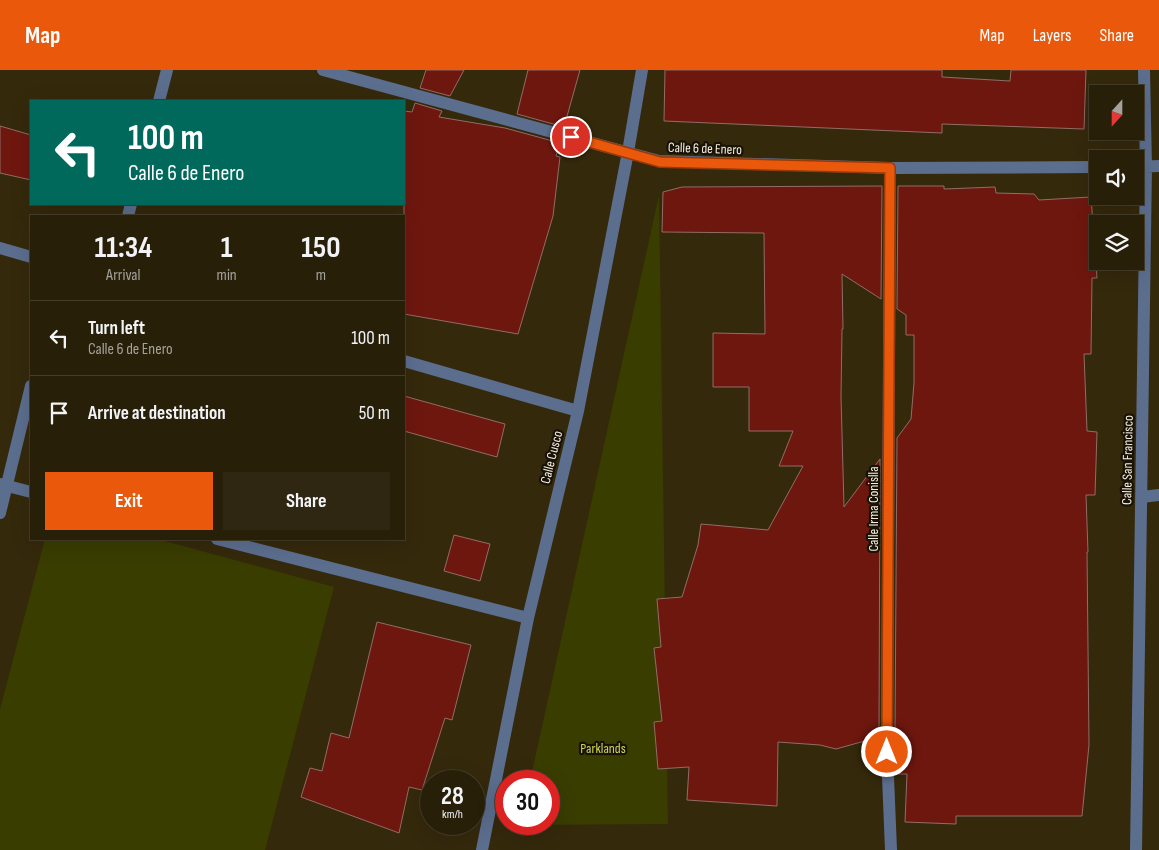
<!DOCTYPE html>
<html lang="en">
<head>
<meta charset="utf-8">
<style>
	:root { --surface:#281f09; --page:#302712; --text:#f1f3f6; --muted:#a5a29c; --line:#443d2a; --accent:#ea580c }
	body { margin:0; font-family:"Sofia Sans Condensed",sans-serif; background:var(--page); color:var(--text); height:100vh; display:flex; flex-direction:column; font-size:19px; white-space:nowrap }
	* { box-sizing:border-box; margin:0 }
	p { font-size:16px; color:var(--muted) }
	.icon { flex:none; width:28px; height:28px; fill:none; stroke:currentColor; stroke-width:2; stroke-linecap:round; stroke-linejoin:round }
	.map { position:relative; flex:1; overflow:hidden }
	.details { position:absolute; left:30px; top:145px; width:375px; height:325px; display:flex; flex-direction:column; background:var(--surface); border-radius:0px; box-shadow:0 5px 20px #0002,0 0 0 1px var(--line) }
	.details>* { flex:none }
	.banner { position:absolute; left:30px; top:30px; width:375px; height:105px; border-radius:0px; box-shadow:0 5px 20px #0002,0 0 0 1px var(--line); background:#00695c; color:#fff; overflow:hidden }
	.needle { width:32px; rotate:201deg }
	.fabs { position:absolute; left:1089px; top:15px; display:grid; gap:10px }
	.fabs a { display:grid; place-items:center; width:55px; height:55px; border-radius:0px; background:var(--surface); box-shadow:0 5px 20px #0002,0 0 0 1px var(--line); font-size:25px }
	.speed { position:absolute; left:420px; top:700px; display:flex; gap:10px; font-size:25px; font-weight:700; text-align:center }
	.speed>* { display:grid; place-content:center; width:65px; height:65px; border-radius:50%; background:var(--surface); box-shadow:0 5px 20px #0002,0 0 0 1px var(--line); line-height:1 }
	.speed small { font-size:12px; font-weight:400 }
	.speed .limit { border:8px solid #d22; background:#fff; color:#111 }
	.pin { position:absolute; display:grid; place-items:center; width:42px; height:42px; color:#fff; margin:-21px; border:2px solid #fff; border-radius:50%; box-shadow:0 1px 5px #0007 }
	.me { position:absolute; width:55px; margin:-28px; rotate:0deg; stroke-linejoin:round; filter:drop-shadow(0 0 4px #0008) }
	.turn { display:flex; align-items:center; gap:18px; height:105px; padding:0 15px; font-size:22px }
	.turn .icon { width:65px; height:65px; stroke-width:2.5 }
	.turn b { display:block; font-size:35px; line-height:42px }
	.eta { display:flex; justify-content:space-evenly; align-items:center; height:85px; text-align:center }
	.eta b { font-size:30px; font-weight:700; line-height:35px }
	.action { display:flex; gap:10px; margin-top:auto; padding:10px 15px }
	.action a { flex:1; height:58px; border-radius:0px; background:var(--accent); color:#fff; font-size:20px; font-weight:700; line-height:58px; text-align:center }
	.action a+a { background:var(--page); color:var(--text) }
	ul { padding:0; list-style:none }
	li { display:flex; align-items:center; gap:15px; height:75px; padding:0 15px; border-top:1px solid var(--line) }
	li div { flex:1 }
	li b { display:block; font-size:19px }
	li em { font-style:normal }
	header { display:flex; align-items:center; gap:30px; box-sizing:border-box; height:70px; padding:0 25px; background:var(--accent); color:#fff }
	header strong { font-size:24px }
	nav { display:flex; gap:28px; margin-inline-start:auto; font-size:18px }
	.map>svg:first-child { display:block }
	.green { fill:#393d00 }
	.building { fill:#6e170f; stroke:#916d67 }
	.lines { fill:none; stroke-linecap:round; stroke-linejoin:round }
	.street { stroke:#5c6e8e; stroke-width:12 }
	.route-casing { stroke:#983908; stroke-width:12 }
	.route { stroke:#ea580c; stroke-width:9 }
	.labels { text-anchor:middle; stroke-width:4.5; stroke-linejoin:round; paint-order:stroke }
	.street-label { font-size:14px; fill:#f6eede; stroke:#181207 }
	.park-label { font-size:14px; fill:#cdd856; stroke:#181207 }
</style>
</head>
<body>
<header>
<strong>Map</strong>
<nav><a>Map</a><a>Layers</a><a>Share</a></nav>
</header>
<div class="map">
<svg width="1159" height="780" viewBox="0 0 1159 780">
	<rect width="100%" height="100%" fill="#35290c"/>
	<!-- green -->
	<path class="green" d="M 659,125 L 668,754 L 520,755 L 521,754 L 549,754 L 549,711 L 530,711 Z
		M 45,469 L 157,469 L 334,517 L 265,780 L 0,780 L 0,639 Z"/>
	<!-- building -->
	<path class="building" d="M 426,0 L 464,0 L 450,26 L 420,18 Z
		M 528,0 L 580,0 L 564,57 L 517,44 Z
		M 665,0 L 942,0 L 942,7 L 1010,11 L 1011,0 L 1086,0 L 1084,59 L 942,54 L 942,63 L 664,51 Z
		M 415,33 L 442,41 L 439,47 L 505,58 L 560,73 L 556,86 L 560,87 L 553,146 L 518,264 L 404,244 L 404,41 L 412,42 Z
		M 0,56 L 31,65 L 31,110 L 0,103 Z
		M 882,116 L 881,229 L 842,204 L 843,259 L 842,259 L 841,327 L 844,437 L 880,389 L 879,667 L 836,679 L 820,675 L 778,672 L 777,736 L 687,730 L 689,697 L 658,699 L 654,652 L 662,651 L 654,578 L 661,577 L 657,529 L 682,527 L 698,475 L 701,454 L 768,460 L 803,396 L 779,396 L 793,361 L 749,361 L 749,317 L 713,317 L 713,263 L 765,264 L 764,163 L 662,162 L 663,122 L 682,117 Z
		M 898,116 L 944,116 L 944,119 L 995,117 L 996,123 L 1034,124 L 1039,130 L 1091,127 L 1097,208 L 1092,208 L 1091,284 L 1084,284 L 1087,361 L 1097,362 L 1095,425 L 1086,425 L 1088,482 L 1087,482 L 1089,675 L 1082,746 L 956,746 L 956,754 L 905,752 L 907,704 L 896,704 L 897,662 L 895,662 L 897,368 L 911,349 L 914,313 L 914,265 L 906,265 L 906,245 L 897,239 Z
		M 404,326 L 505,354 L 497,387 L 404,361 Z
		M 454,465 L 490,474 L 480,511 L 444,501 Z
		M 377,552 L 471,575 L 452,650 L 445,648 L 422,720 L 409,717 L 399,763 L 301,727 L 310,698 L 322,701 L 331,663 L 349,668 Z"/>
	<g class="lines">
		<!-- street -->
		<path class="street" d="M 323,0 L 659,91 L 890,98 L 1098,97
			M 159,31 L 167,0
			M 1135,97 L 1159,96
			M 890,98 L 887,682 L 891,780
			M 128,146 L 131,134
			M 0,178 L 31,187
			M 404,291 L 578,341
			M 0,414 L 31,422
			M 1142,427 L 1159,425
			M 0,443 L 31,316
			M 217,469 L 528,548
			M 482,780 L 528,548 L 578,341 L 628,82 L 642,0
			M 1136,780 L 1146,97 L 1144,0"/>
	</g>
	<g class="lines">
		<!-- route casing -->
		<g class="route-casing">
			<path id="route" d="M 571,67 L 660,92 L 890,98 L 887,682"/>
		</g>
		<!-- route -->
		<use href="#route" class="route"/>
	</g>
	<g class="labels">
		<!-- street labels -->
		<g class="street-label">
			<text transform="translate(705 78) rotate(2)" y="5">Calle 6 de Enero</text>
			<text transform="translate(551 387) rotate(-76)" y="5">Calle Cusco</text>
			<text transform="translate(1127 390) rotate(-89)" y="5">Calle San Francisco</text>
			<text transform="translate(873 439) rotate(-90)" y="5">Calle Irma Conislla</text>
		</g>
		<!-- park labels -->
		<g class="park-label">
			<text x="603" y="683">Parklands</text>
		</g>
	</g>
</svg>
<div class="fabs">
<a><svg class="needle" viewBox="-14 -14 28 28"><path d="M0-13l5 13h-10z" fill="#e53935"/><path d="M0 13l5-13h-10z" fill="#a5a29c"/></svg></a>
<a><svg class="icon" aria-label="sound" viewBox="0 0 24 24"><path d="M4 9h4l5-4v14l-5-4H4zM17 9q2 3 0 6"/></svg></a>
<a><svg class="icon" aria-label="layers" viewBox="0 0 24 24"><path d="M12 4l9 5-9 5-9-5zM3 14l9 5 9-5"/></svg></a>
</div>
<div class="speed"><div>28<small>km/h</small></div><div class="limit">30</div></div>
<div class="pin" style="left:571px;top:67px;background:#d93025"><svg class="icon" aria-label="arrive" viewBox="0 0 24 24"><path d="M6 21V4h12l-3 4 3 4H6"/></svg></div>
<svg class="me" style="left:887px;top:682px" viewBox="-20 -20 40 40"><circle r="17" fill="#ea580c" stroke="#fff" stroke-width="3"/><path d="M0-11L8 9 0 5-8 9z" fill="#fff"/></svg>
<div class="banner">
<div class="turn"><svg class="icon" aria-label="left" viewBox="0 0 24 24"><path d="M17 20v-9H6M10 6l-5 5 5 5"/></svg><div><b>100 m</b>Calle 6 de Enero</div></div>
</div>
<section class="details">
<div class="eta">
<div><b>11:34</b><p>Arrival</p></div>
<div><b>1</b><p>min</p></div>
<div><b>150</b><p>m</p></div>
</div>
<ul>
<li><svg class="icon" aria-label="left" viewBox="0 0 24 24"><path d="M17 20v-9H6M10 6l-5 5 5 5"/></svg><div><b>Turn left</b><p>Calle 6 de Enero</p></div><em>100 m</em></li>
<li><svg class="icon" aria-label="arrive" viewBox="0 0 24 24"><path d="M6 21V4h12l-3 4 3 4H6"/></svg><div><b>Arrive at destination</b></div><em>50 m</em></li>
</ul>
<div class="action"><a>Exit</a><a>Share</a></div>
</section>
</div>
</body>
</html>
